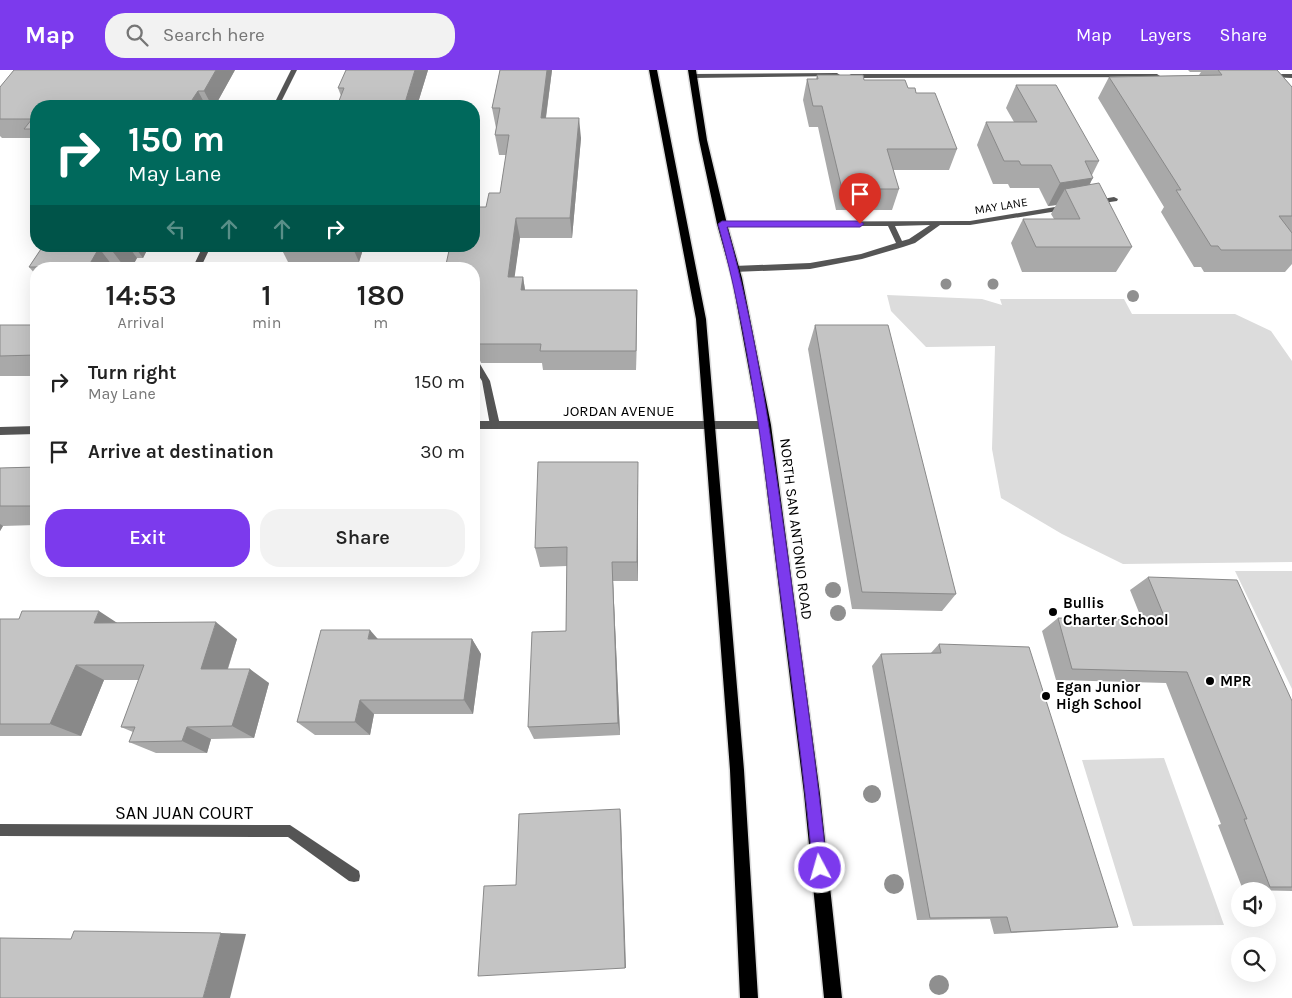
<!DOCTYPE html>
<html lang="en">
<head>
<meta charset="utf-8">
<style>
	:root { --surface:#fff; --page:#f2f2f2; --text:#222; --muted:#767676; --accent:#7c3aed }
	body { margin:0; font-family:Karla,sans-serif; background:var(--page); color:var(--text); height:100vh; display:flex; flex-direction:column; font-size:19px; white-space:nowrap }
	* { box-sizing:border-box; margin:0 }
	p { font-size:16px; color:var(--muted) }
	.icon { flex:none; width:28px; height:28px; fill:none; stroke:currentColor; stroke-width:2; stroke-linecap:round; stroke-linejoin:round }
	.map { position:relative; flex:1; overflow:hidden }
	.sheet { position:absolute; left:30px; top:192px; width:450px; height:315px; display:flex; flex-direction:column; background:var(--surface); border-radius:20px; box-shadow:0 5px 20px #0002 }
	.sheet>* { flex:none }
	.banner { position:absolute; left:30px; top:30px; width:450px; height:152px; border-radius:20px; box-shadow:0 5px 20px #0002; background:#00695c; color:#fff; overflow:hidden }
	.fabs { position:absolute; left:1231px; top:812px; display:grid; gap:10px }
	.fabs a { display:grid; place-items:center; width:45px; height:45px; border-radius:50%; background:var(--surface); box-shadow:0 5px 20px #0002; font-size:25px }
	.pin { position:absolute; display:grid; place-items:center; width:42px; height:42px; color:#fff; margin:-51px -21px; border-radius:50% 50% 50% 0; rotate:-45deg; box-shadow:0 0 5px #0007 }
	.pin .icon { rotate:45deg }
	.me { position:absolute; width:55px; margin:-28px; rotate:354deg; stroke-linejoin:round; filter:drop-shadow(0 0 4px #0008) }
	.turn { display:flex; align-items:center; gap:18px; height:105px; padding:0 15px; font-size:22px }
	.turn .icon { width:65px; height:65px; stroke-width:2.5 }
	.turn b { display:block; font-size:35px; line-height:42px }
	.lanes { display:flex; align-items:center; height:48px; padding:0 15px; background:#0003; justify-content:center; gap:25px; direction:ltr }
	.lanes .off { opacity:.35 }
	.eta { display:flex; justify-content:space-evenly; align-items:center; height:85px; text-align:center }
	.eta b { font-size:30px; font-weight:600; line-height:35px }
	.button { display:flex; gap:10px; margin-top:auto; padding:10px 15px }
	.button a { flex:1; height:58px; border-radius:20px; background:var(--accent); color:#fff; font-size:20px; font-weight:600; line-height:58px; text-align:center }
	.button a+a { background:var(--page); color:var(--text) }
	ul { padding:0; list-style:none }
	li { display:flex; align-items:center; gap:15px; height:70px; padding:0 15px }
	li div { flex:1 }
	li b { display:block; font-size:19px }
	li em { font-style:normal }
	header { display:flex; align-items:center; gap:30px; box-sizing:border-box; height:70px; padding:0 25px; background:var(--accent); color:#fff }
	header strong { font-size:24px }
	nav { display:flex; gap:28px; margin-inline-start:auto; font-size:18px }
	.search { width:350px; height:45px; background:var(--page); display:flex; align-items:center; gap:12px; box-sizing:border-box; padding:0 18px; border-radius:20px; color:var(--muted); font-size:19px }
	.map>svg:first-child { display:block }
	.green { fill:#dcdcdc }
	.lines { fill:none; stroke-linecap:round; stroke-linejoin:round }
	.primary-casing { stroke:#dbdbdb; stroke-width:3 }
	.lane { fill:#555; fill-rule:evenodd }
	.street { fill:#555; fill-rule:evenodd }
	.primary { fill:#000; fill-rule:evenodd }
	.tree { fill:#8f8f8f }
	.wall { fill:#a9a9a9 }
	.shaded-wall { fill:#898989 }
	.building { fill:#c4c4c4; stroke:#898989 }
	.route { fill:#7c3aed; stroke:#51269a }
	.poi-dot { fill:#000; stroke:#fff; stroke-width:2 }
	.labels { text-anchor:middle; stroke-width:4; stroke-linejoin:round; paint-order:stroke }
	.far-street-label { font-size:12px; fill:#000; stroke:#fff }
	.street-label { font-size:15px; fill:#000; stroke:#fff }
	.poi-label { font-size:15px; font-weight:bold; fill:#000; stroke:#fff; text-anchor:start }
	.near-street-label { font-size:18px; fill:#000; stroke:#fff }
</style>
</head>
<body>
<header>
<strong>Map</strong>
<div class="search"><svg class="icon" aria-label="search" viewBox="0 0 24 24"><circle cx="10" cy="10" r="6"/><path d="M15 15l6 6"/></svg>Search here</div>
<nav><a>Map</a><a>Layers</a><a>Share</a></nav>
</header>
<div class="map">
<svg width="1292" height="928" viewBox="0 0 1292 928">
	<rect width="100%" height="100%" fill="#fff"/>
	<!-- green -->
	<path class="green" d="M 887,225 L 982,229 L 1002,235 L 1000,229 L 1124,229 L 1132,244 L 1235,244 L 1271,261 L 1292,291 L 1292,492 L 1123,494 L 1062,464 L 1001,428 L 992,379 L 995,276 L 926,277 L 891,241 Z
		M 1235,501 L 1292,501 L 1292,619 Z
		M 1164,688 L 1224,855 L 1133,856 L 1082,690 Z"/>
	<g class="lines">
		<!-- primary casing -->
		<g class="primary-casing">
			<path id="primary" d="M 649,0 L 657,0 L 706,249 L 744,700 L 758,928 L 740,928 L 730,700 L 696,249 Z
				M 688,0 L 696,0 L 707,70 L 727,154 L 742,208 L 771,355 L 820,724 L 842,928 L 824,928 L 804,724 L 759,355 L 732,208 L 717,154 L 699,70 Z"/>
		</g>
		<!-- lane -->
		<path class="lane" d="M 474,288 L 477,289 L 490,311 L 500,355 L 495,359 L 490,355 L 482,311 L 474,298 Z"/>
		<!-- street -->
		<path class="street" d="M 291,0 L 297,0 L 279,36 L 273,36 Z
			M 837,3 L 840,5 L 839,6 L 693,8 L 690,6 L 693,4 Z
			M 1157,4 L 1160,6 L 1159,7 L 851,8 L 848,6 L 851,4 Z
			M 1269,4 L 1292,4 L 1292,8 L 1267,7 L 1266,6 Z
			M 1114,127 L 1118,129 L 1117,131 L 1096,134 L 1092,132 L 1096,130 Z
			M 1067,135 L 1070,135 L 1070,139 L 970,155 L 940,155 L 915,173 L 903,177 L 862,189 L 810,199 L 734,202 L 730,199 L 734,196 L 810,193 L 861,184 L 896,173 L 888,156 L 722,156 L 718,154 L 722,152 L 970,151 ZM 930,155 L 909,169 L 902,171 L 895,156 Z
			M 203,176 L 211,176 L 200,199 L 192,199 Z
			M 474,351 L 765,351 L 770,355 L 765,359 L 474,359 Z
			M 36,356 L 36,364 L 0,365 L 0,357 Z
			M 0,754 L 290,755 L 359,801 L 360,806 L 359,811 L 354,812 L 349,811 L 288,767 L 0,766 Z"/>
		<!-- primary -->
		<use href="#primary" class="primary"/>
	</g>
	<!-- trees -->
	<g class="tree">
		<circle cx="946" cy="214" r="5.5"/>
		<circle cx="993" cy="214" r="5.5"/>
		<circle cx="1133" cy="226" r="6"/>
		<circle cx="833" cy="520" r="8"/>
		<circle cx="838" cy="543" r="8"/>
		<circle cx="872" cy="724" r="9"/>
		<circle cx="894" cy="814" r="10"/>
		<circle cx="939" cy="915" r="10"/>
	</g>
	<!-- wall -->
	<path class="wall" d="M 14,0 L 235,0 L 215,36 L 36,36 L 36,75 L 31,68 L 2,68 L 0,66 L 0,17 Z
		M 346,0 L 428,0 L 417,36 L 341,26 L 338,18 Z
		M 500,0 L 552,0 L 546,48 L 581,68 L 572,168 L 520,168 L 514,207 L 523,207 L 525,220 L 637,220 L 636,300 L 543,300 L 542,293 L 481,293 L 479,288 L 474,272 L 474,199 L 477,148 L 500,123 L 506,85 L 499,85 L 495,65 L 496,58 L 492,38 Z
		M 1188,0 L 1277,0 L 1292,17 L 1292,194 L 1285,202 L 1204,202 L 1201,197 L 1194,197 L 1161,142 L 1164,137 L 1098,28 L 1109,7 L 1199,5 L 1201,2 L 1190,2 Z
		M 817,5 L 864,10 L 908,18 L 916,23 L 957,79 L 949,100 L 893,100 L 899,119 L 892,140 L 836,140 L 818,57 L 809,57 L 803,30 L 807,9 L 816,9 Z
		M 1016,15 L 1099,91 L 1092,105 L 1090,115 L 1132,177 L 1116,202 L 1022,202 L 1011,173 L 1023,149 L 1054,149 L 1051,144 L 1056,135 L 1048,136 L 1039,118 L 1010,118 L 1008,114 L 993,114 L 977,75 L 986,52 L 1014,52 L 1006,38 Z
		M 43,176 L 149,176 L 143,188 L 137,188 L 131,199 L 36,199 L 36,205 L 29,197 Z
		M 280,176 L 364,176 L 359,192 L 288,192 Z
		M 0,255 L 36,255 L 36,306 L 0,306 Z
		M 815,255 L 956,524 L 942,541 L 852,539 L 808,279 Z
		M 36,397 L 36,455 L 3,456 L 0,461 L 0,398 Z
		M 638,414 L 638,511 L 613,511 L 620,665 L 534,669 L 528,657 L 566,561 L 567,496 L 540,497 L 535,478 Z
		M 36,456 L 36,471 L 31,467 Z
		M 1148,507 L 1292,631 L 1292,821 L 1243,820 L 1218,755 L 1221,754 L 1166,613 L 1056,610 L 1042,561 L 1058,548 L 1142,550 L 1130,520 Z
		M 0,549 L 118,553 L 237,569 L 228,599 L 269,613 L 254,668 L 211,669 L 207,683 L 156,683 L 129,672 L 133,662 L 121,657 L 139,610 L 104,610 L 81,666 L 0,666 Z
		M 377,569 L 472,569 L 481,584 L 473,644 L 374,644 L 370,665 L 315,665 L 297,652 Z
		M 939,574 L 1118,857 L 994,864 L 990,849 L 917,850 L 872,596 L 881,584 L 930,584 Z"/>
	<!-- shaded-wall -->
	<path class="shaded-wall" d="M 216,0 L 235,0 L 215,36 L 212,36 L 204,21 Z
		M 415,0 L 428,0 L 417,36 L 404,36 Z
		M 547,0 L 552,0 L 543,68 L 541,48 Z
		M 198,21 L 206,36 L 188,36 Z
		M 579,48 L 581,68 L 572,168 L 570,148 Z
		M 1093,108 L 1080,131 L 1065,119 L 1056,135 L 1048,136 L 1060,113 Z
		M 516,148 L 520,168 L 512,226 L 508,207 Z
		M 111,176 L 128,176 L 137,188 L 131,199 L 126,199 L 110,178 Z
		M 134,176 L 149,176 L 143,188 Z
		M 352,176 L 364,176 L 359,192 Z
		M 99,178 L 115,199 L 90,199 L 88,197 Z
		M 523,207 L 526,226 L 521,220 Z
		M 637,220 L 637,239 L 636,300 L 636,281 Z
		M 638,392 L 638,511 L 637,492 Z
		M 0,454 L 3,456 L 0,461 Z
		M 612,492 L 613,511 L 620,665 L 618,653 Z
		M 99,541 L 125,558 L 94,553 Z
		M 216,552 L 237,569 L 223,613 L 201,599 Z
		M 370,560 L 384,576 L 368,569 Z
		M 472,569 L 481,584 L 473,644 L 464,630 Z
		M 76,595 L 104,610 L 81,666 L 50,654 Z
		M 250,599 L 269,613 L 254,668 L 232,656 Z
		M 360,630 L 374,644 L 370,665 L 355,652 Z
		M 187,657 L 211,669 L 207,683 L 182,671 Z
		M 620,739 L 621,747 L 626,898 L 625,898 Z
		M 221,863 L 246,864 L 230,928 L 203,928 Z"/>
	<!-- building -->
	<path class="building" d="M 14,0 L 216,0 L 204,21 L 198,21 L 188,36 L 36,36 L 36,59 L 24,59 L 32,49 L 0,49 L 0,17 Z
		M 346,0 L 415,0 L 404,36 L 337,36 L 344,18 L 338,18 Z
		M 500,0 L 547,0 L 541,48 L 579,48 L 570,148 L 516,148 L 508,207 L 523,207 L 521,220 L 637,220 L 636,281 L 540,281 L 541,274 L 476,274 L 474,270 L 477,252 L 474,252 L 474,199 L 445,199 L 450,176 L 474,176 L 474,148 L 477,148 L 479,137 L 486,137 L 489,123 L 500,123 L 509,65 L 495,65 L 500,38 L 492,38 Z
		M 1218,0 L 1277,0 L 1292,17 L 1292,146 L 1279,146 L 1292,163 L 1292,180 L 1221,180 L 1218,176 L 1211,176 L 1176,120 L 1181,120 L 1109,7 L 1222,5 Z
		M 817,5 L 863,5 L 864,10 L 905,10 L 908,18 L 915,18 L 916,23 L 935,23 L 957,79 L 887,79 L 899,119 L 842,119 L 822,36 L 813,36 L 807,9 L 818,9 Z
		M 1016,15 L 1056,15 L 1099,91 L 1085,91 L 1093,108 L 1060,113 L 1051,95 L 1021,95 L 1019,91 L 1004,91 L 986,52 L 1037,52 Z
		M 1099,113 L 1132,177 L 1036,177 L 1023,149 L 1080,149 L 1065,119 Z
		M 43,176 L 111,176 L 110,178 L 99,178 L 88,197 L 29,197 Z
		M 0,255 L 36,255 L 36,285 L 0,286 Z
		M 815,255 L 888,255 L 956,524 L 862,522 Z
		M 538,392 L 638,392 L 637,492 L 612,492 L 618,653 L 528,657 L 532,562 L 566,561 L 567,477 L 535,478 Z
		M 36,397 L 36,436 L 0,436 L 0,398 Z
		M 36,456 L 36,467 L 31,467 Z
		M 1148,507 L 1237,510 L 1292,631 L 1292,817 L 1270,817 L 1244,749 L 1247,749 L 1187,602 L 1072,599 L 1058,548 L 1166,551 Z
		M 22,541 L 99,541 L 94,553 L 216,552 L 201,599 L 250,599 L 232,656 L 187,657 L 182,671 L 129,672 L 135,657 L 121,657 L 144,595 L 76,595 L 50,654 L 0,654 L 0,549 L 19,549 Z
		M 321,560 L 370,560 L 368,569 L 472,569 L 464,630 L 360,630 L 355,652 L 297,652 Z
		M 939,574 L 1029,577 L 1118,857 L 1011,862 L 1007,847 L 930,848 L 881,584 L 941,583 Z
		M 620,739 L 625,898 L 478,906 L 484,816 L 516,815 L 519,744 Z
		M 74,861 L 221,863 L 203,928 L 0,928 L 0,868 L 71,869 Z"/>
	<!-- route -->
	<path class="route" d="M 722,151 L 860,151 L 864,154 L 860,157 L 727,157 C 758,267 773,381 789,495 C 802,596 817,697 827,798 L 825,803 L 820,805 L 815,803 L 813,798 C 803,698 790,597 777,497 C 763,382 749,266 718,154 Z"/>
	<!-- markers -->
	<g class="poi-dot">
		<circle cx="1053" cy="542" r="5"/>
		<circle cx="1210" cy="611" r="5"/>
		<circle cx="1046" cy="626" r="5"/>
	</g>
	<g class="labels">
		<!-- far-street labels -->
		<g class="far-street-label">
			<text transform="translate(1001 136) rotate(-9)" y="4">MAY LANE</text>
		</g>
		<!-- street labels -->
		<g class="street-label">
			<text x="619" y="346">JORDAN AVENUE</text>
			<text transform="translate(796 459) rotate(83)" y="5">NORTH SAN ANTONIO ROAD</text>
		</g>
		<!-- poi labels -->
		<g class="poi-label">
			<text x="1063" y="538">Bullis<tspan x="1063" dy="17">Charter School</tspan></text>
			<text x="1220" y="616">MPR</text>
			<text x="1056" y="622">Egan Junior<tspan x="1056" dy="17">High School</tspan></text>
		</g>
		<!-- near-street labels -->
		<g class="near-street-label">
			<text x="184" y="749">SAN JUAN COURT</text>
		</g>
	</g>
</svg>
<div class="fabs">
<a><svg class="icon" aria-label="sound" viewBox="0 0 24 24"><path d="M4 9h4l5-4v14l-5-4H4zM17 9q2 3 0 6"/></svg></a>
<a><svg class="icon" aria-label="search" viewBox="0 0 24 24"><circle cx="10" cy="10" r="6"/><path d="M15 15l6 6"/></svg></a>
</div>
<div class="pin" style="left:860px;top:154px;background:#d93025"><svg class="icon" aria-label="arrive" viewBox="0 0 24 24"><path d="M6 21V4h12l-3 4 3 4H6"/></svg></div>
<svg class="me" style="left:820px;top:798px" viewBox="-20 -20 40 40"><circle r="17" fill="#7c3aed" stroke="#fff" stroke-width="3"/><path d="M0-11L8 9 0 5-8 9z" fill="#fff"/></svg>
<div class="banner">
<div class="turn"><svg class="icon" aria-label="right" viewBox="0 0 24 24"><path d="M7 20v-9h11M14 6l5 5-5 5"/></svg><div><b>150 m</b>May Lane</div></div>
<div class="lanes"><svg class="icon off" aria-label="left" viewBox="0 0 24 24"><path d="M17 20v-9H6M10 6l-5 5 5 5"/></svg><svg class="icon off" aria-label="ahead" viewBox="0 0 24 24"><path d="M12 20V5M6 11l6-6 6 6"/></svg><svg class="icon off" aria-label="ahead" viewBox="0 0 24 24"><path d="M12 20V5M6 11l6-6 6 6"/></svg><svg class="icon" aria-label="right" viewBox="0 0 24 24"><path d="M7 20v-9h11M14 6l5 5-5 5"/></svg></div>
</div>
<section class="sheet">
<div class="eta">
<div><b>14:53</b><p>Arrival</p></div>
<div><b>1</b><p>min</p></div>
<div><b>180</b><p>m</p></div>
</div>
<ul>
<li><svg class="icon" aria-label="right" viewBox="0 0 24 24"><path d="M7 20v-9h11M14 6l5 5-5 5"/></svg><div><b>Turn right</b><p>May Lane</p></div><em>150 m</em></li>
<li><svg class="icon" aria-label="arrive" viewBox="0 0 24 24"><path d="M6 21V4h12l-3 4 3 4H6"/></svg><div><b>Arrive at destination</b></div><em>30 m</em></li>
</ul>
<div class="button"><a>Exit</a><a>Share</a></div>
</section>
</div>
</body>
</html>
